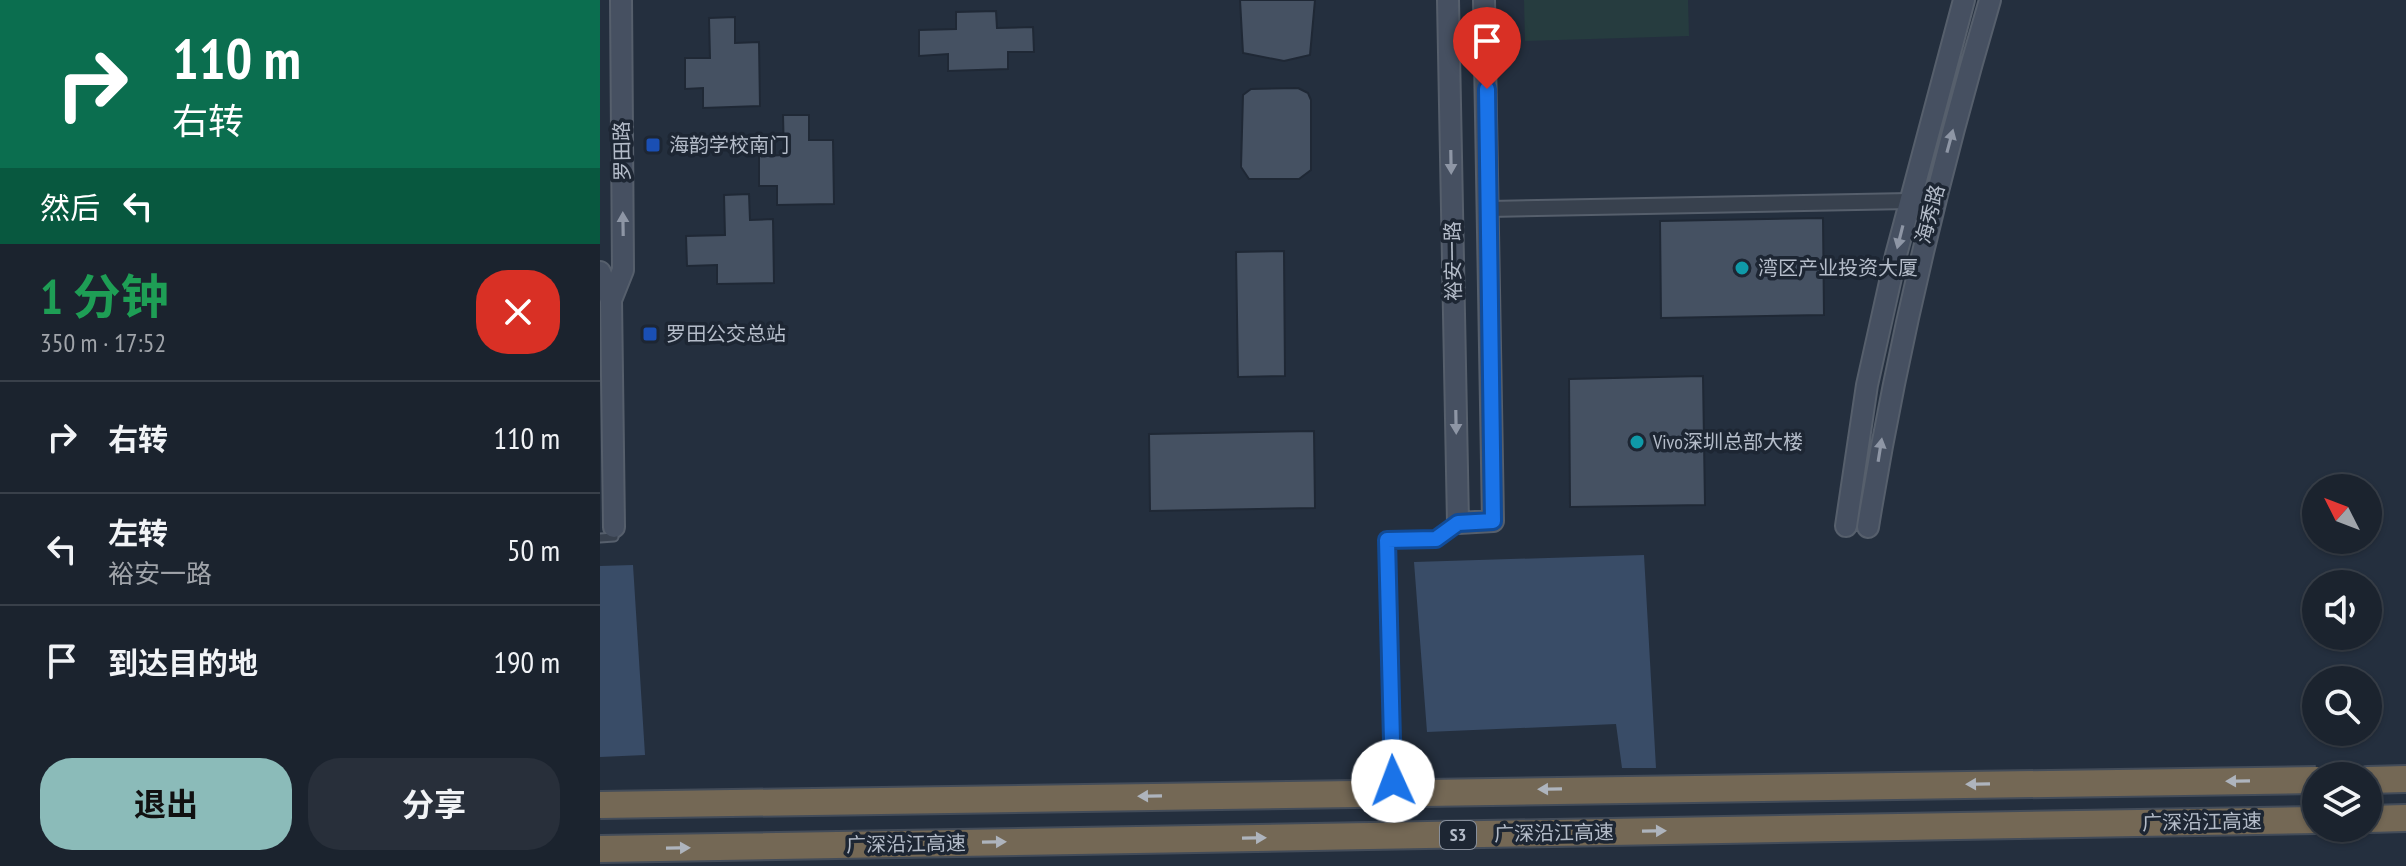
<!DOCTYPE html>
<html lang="zh">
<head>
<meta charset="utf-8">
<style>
	:root { --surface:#1b232e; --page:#282f3a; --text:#f1f3f6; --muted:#a0a4aa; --line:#39404a; --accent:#8bbbb9 }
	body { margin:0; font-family:"PT Sans Narrow","Noto Sans SC",sans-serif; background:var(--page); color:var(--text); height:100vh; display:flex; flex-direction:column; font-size:30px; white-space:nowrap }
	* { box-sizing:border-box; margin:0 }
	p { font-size:26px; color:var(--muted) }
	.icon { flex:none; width:44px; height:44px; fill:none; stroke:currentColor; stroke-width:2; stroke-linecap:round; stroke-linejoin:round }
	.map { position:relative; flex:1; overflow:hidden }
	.sheet { display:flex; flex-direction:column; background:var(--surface); width:600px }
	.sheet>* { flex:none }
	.guide { background:#0b6e4f; color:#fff; overflow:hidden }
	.needle { width:52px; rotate:312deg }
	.buttons { position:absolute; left:1702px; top:474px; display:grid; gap:16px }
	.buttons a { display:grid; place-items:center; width:80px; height:80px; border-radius:50%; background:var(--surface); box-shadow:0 2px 6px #0004,0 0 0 2px var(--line); font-size:40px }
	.pin { position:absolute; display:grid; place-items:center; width:68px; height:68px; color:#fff; margin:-82px -34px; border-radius:50% 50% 50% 0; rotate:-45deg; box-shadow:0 0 8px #0007 }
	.pin .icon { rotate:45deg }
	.me { position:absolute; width:88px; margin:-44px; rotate:358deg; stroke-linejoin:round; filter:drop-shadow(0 0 6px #0008) }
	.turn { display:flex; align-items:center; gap:28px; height:168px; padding:0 40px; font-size:36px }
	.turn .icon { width:104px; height:104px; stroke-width:2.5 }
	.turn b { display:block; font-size:56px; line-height:68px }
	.then { display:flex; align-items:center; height:76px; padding:0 40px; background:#0003; gap:16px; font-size:30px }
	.round { display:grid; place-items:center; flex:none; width:84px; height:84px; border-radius:32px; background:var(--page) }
	.headline { display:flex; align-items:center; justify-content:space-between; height:136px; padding:0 40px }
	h1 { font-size:48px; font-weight:700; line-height:60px; color:#1e9e55 }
	.button { display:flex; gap:16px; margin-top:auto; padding:16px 40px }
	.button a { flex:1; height:92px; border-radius:32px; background:var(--accent); color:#111; font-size:32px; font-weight:700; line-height:92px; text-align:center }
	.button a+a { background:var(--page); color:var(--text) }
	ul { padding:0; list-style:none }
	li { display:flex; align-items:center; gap:24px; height:112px; padding:0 40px; border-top:2px solid var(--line) }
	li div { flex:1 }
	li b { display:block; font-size:30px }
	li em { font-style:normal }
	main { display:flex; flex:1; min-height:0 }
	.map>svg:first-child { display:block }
	.green { fill:#263c3f }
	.water { fill:#394c67 }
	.building { fill:#455162; stroke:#1f2835; stroke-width:2 }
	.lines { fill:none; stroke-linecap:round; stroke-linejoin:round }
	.lane-casing { stroke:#565f6c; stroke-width:11 }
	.street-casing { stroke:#565f6c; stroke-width:18 }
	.secondary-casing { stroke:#565f6c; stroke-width:24 }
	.highway-casing { stroke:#434c59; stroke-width:30 }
	.lane { stroke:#38414e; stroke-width:7 }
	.street { stroke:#38414e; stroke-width:14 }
	.secondary { stroke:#465061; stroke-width:20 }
	.highway { stroke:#746855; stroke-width:26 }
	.highway-bridge-casing { stroke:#434c59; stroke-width:30; stroke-linecap:butt }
	.highway-bridge { stroke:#746855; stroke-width:26 }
	.oneway { fill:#8e96a5 }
	.oneway2 { fill:#aeb4bd }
	.route-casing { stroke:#114b97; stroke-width:20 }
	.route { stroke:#1a73e8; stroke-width:14 }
	.transit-dot { fill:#1a4fb4; stroke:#1d2633; stroke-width:3 }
	.culture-dot { fill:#0f9aa8; stroke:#1d2633; stroke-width:3 }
	.labels { text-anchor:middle; stroke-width:7; stroke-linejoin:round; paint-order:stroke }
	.shield { fill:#1d2633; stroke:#878f9c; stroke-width:2 }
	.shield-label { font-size:18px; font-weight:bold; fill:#b4bcc9 }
	.poi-label { font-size:20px; fill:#b4bcc9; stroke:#1d2633; text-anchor:start }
	.street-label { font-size:20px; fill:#b4bcc9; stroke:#1d2633 }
</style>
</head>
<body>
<main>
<section class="sheet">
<div class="guide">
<div class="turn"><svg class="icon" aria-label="right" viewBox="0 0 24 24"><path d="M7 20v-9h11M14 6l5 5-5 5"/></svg><div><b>110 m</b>右转</div></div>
<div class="then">然后<svg class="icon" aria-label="left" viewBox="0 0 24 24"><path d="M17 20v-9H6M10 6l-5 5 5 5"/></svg></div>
</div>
<div class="headline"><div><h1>1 分钟</h1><p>350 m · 17:52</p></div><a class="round" style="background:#d93025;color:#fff"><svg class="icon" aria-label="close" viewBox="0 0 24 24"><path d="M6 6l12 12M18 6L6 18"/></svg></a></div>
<ul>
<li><svg class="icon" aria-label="right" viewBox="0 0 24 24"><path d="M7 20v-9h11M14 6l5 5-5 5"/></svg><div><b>右转</b></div><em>110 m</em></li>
<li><svg class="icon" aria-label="left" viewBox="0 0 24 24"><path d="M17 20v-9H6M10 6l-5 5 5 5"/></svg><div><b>左转</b><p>裕安一路</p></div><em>50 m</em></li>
<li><svg class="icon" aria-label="arrive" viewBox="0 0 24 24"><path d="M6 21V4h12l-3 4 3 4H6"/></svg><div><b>到达目的地</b></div><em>190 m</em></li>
</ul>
<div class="button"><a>退出</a><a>分享</a></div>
</section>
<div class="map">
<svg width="1806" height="866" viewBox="0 0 1806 866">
	<rect width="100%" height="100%" fill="#242f3e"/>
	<!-- green -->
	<path class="green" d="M 924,0 L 1088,0 L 1089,36 L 925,41 Z"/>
	<!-- water -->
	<path class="water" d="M 1044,555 L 1056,768 L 1022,768 L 1016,724 L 827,732 L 814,562 Z
		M 33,565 L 45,755 L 0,757 L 0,566 Z"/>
	<!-- building -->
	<path class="building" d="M 640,0 L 715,0 L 710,55 L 684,61 L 643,53 Z
		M 396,11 L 397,28 L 433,27 L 434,52 L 408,52 L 408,69 L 348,71 L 348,54 L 319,56 L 319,30 L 356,29 L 356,12 Z
		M 135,17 L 135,43 L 159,42 L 160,106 L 103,108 L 103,88 L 85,89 L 85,58 L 110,58 L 109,18 Z
		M 698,88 L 708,93 L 711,100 L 711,170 L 699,179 L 649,179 L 641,167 L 643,95 L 651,89 Z
		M 183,115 L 209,115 L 209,140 L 233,140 L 234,204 L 177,205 L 177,186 L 159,186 L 159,156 L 184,155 Z
		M 149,194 L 150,220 L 173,219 L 174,283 L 117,284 L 117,265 L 87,266 L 86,236 L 125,235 L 124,195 Z
		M 1223,218 L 1224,315 L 1061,318 L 1060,221 Z
		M 684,251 L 685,376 L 638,377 L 636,252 Z
		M 1103,376 L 1105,505 L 970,507 L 969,379 Z
		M 714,431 L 715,508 L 550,511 L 549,434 Z"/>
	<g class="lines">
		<!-- lane casing -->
		<g class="lane-casing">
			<path id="lane" d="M 0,538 L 14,537 L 14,530
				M 793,812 L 787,540 L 836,539 L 856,524"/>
		</g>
		<!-- street casing -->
		<g class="street-casing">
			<path id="street" d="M 890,209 L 1309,201"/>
		</g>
		<!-- secondary casing -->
		<g class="secondary-casing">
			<path id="secondary" d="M 848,0 L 858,523 L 893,521 L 884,0
				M 0,272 L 11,300 L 14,527
				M 11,300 L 23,270 L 21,0
				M 1246,526 L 1267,385 L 1296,255 L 1364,0
				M 1268,527 C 1297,347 1339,174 1390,0"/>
		</g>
		<!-- highway casing -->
		<g class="highway-casing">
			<path id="highway" d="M 1768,780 L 1806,779
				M 1768,819 L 1806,818
				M 0,849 L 1716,820"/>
		</g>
		<!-- lane -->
		<use href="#lane" class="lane"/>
		<!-- street -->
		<use href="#street" class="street"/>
		<!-- secondary -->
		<use href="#secondary" class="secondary"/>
		<!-- highway -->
		<use href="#highway" class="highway"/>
		<!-- highway-bridge casing -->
		<g class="highway-bridge-casing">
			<path id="highway-bridge" d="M 0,805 L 1716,780"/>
		</g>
		<!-- highway-bridge -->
		<use href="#highway-bridge" class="highway-bridge"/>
	</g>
	<!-- one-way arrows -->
	<defs><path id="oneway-solid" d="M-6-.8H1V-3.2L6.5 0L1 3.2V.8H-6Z" transform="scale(2)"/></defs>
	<g class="oneway">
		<use href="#oneway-solid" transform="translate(1350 141) rotate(-75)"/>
		<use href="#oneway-solid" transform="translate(851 162) rotate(89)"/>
		<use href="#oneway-solid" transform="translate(23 224) rotate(-91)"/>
		<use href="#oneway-solid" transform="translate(1300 237) rotate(104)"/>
		<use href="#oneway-solid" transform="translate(856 422) rotate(89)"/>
		<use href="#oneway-solid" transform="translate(1280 450) rotate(-81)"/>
	</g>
	<g class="oneway2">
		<use href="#oneway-solid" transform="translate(1638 781) rotate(179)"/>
		<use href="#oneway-solid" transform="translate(1378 784) rotate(179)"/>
		<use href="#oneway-solid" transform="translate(950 789) rotate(179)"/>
		<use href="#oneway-solid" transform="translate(550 796) rotate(179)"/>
		<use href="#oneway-solid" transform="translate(1054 831) rotate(-1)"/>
		<use href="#oneway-solid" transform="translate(654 838) rotate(-1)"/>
		<use href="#oneway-solid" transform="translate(394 842) rotate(-1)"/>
		<use href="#oneway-solid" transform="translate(78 848) rotate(-1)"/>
	</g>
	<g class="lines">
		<!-- route casing -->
		<g class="route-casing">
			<path id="route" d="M 793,781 L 787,540 L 836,539 L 858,523 L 893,521 L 887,89"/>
		</g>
		<!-- route -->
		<use href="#route" class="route"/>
	</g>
	<!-- markers -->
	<g class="transit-dot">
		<rect x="45" y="137" width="16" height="16" rx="4"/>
		<rect x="42" y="326" width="16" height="16" rx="4"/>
	</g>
	<g class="culture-dot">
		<circle cx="1142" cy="268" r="8"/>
		<circle cx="1037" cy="442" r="8"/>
	</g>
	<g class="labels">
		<!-- shield labels -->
		<rect class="shield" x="840" y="821" width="36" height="28" rx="6"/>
		<g class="shield-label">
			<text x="858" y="841">S3</text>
		</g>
		<!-- poi labels -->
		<g class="poi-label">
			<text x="69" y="152">海韵学校南门</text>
			<text x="1158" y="275">湾区产业投资大厦</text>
			<text x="66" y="341">罗田公交总站</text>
			<text x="1053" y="449">Vivo深圳总部大楼</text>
		</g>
		<!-- street labels -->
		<g class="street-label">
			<text transform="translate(22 151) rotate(-91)" y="7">罗田路</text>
			<text transform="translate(1330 214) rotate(-75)" y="7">海秀路</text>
			<text transform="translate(853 261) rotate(-91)" y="7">裕安一路</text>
			<text transform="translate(1602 822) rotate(-1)" y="7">广深沿江高速</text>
			<text transform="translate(954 833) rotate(-1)" y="7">广深沿江高速</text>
			<text transform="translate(306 844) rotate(-1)" y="7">广深沿江高速</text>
		</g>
	</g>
</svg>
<div class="buttons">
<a><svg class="needle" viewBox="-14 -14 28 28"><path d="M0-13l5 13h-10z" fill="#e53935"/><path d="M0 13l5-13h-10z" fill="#a0a4aa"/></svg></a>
<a><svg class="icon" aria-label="sound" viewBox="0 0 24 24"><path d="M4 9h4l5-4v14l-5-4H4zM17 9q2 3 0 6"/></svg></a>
<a><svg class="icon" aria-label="search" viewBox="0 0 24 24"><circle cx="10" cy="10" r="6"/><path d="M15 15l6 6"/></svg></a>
<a><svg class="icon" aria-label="layers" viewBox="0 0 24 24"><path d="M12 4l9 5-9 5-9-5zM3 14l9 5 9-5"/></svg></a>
</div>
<div class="pin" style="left:887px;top:89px;background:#d93025"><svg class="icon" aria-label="arrive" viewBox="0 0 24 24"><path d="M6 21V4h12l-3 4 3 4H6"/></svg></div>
<svg class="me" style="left:793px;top:781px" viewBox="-20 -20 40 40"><circle r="19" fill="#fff"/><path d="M0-13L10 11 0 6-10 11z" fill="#1a73e8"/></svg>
</div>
</main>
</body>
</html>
